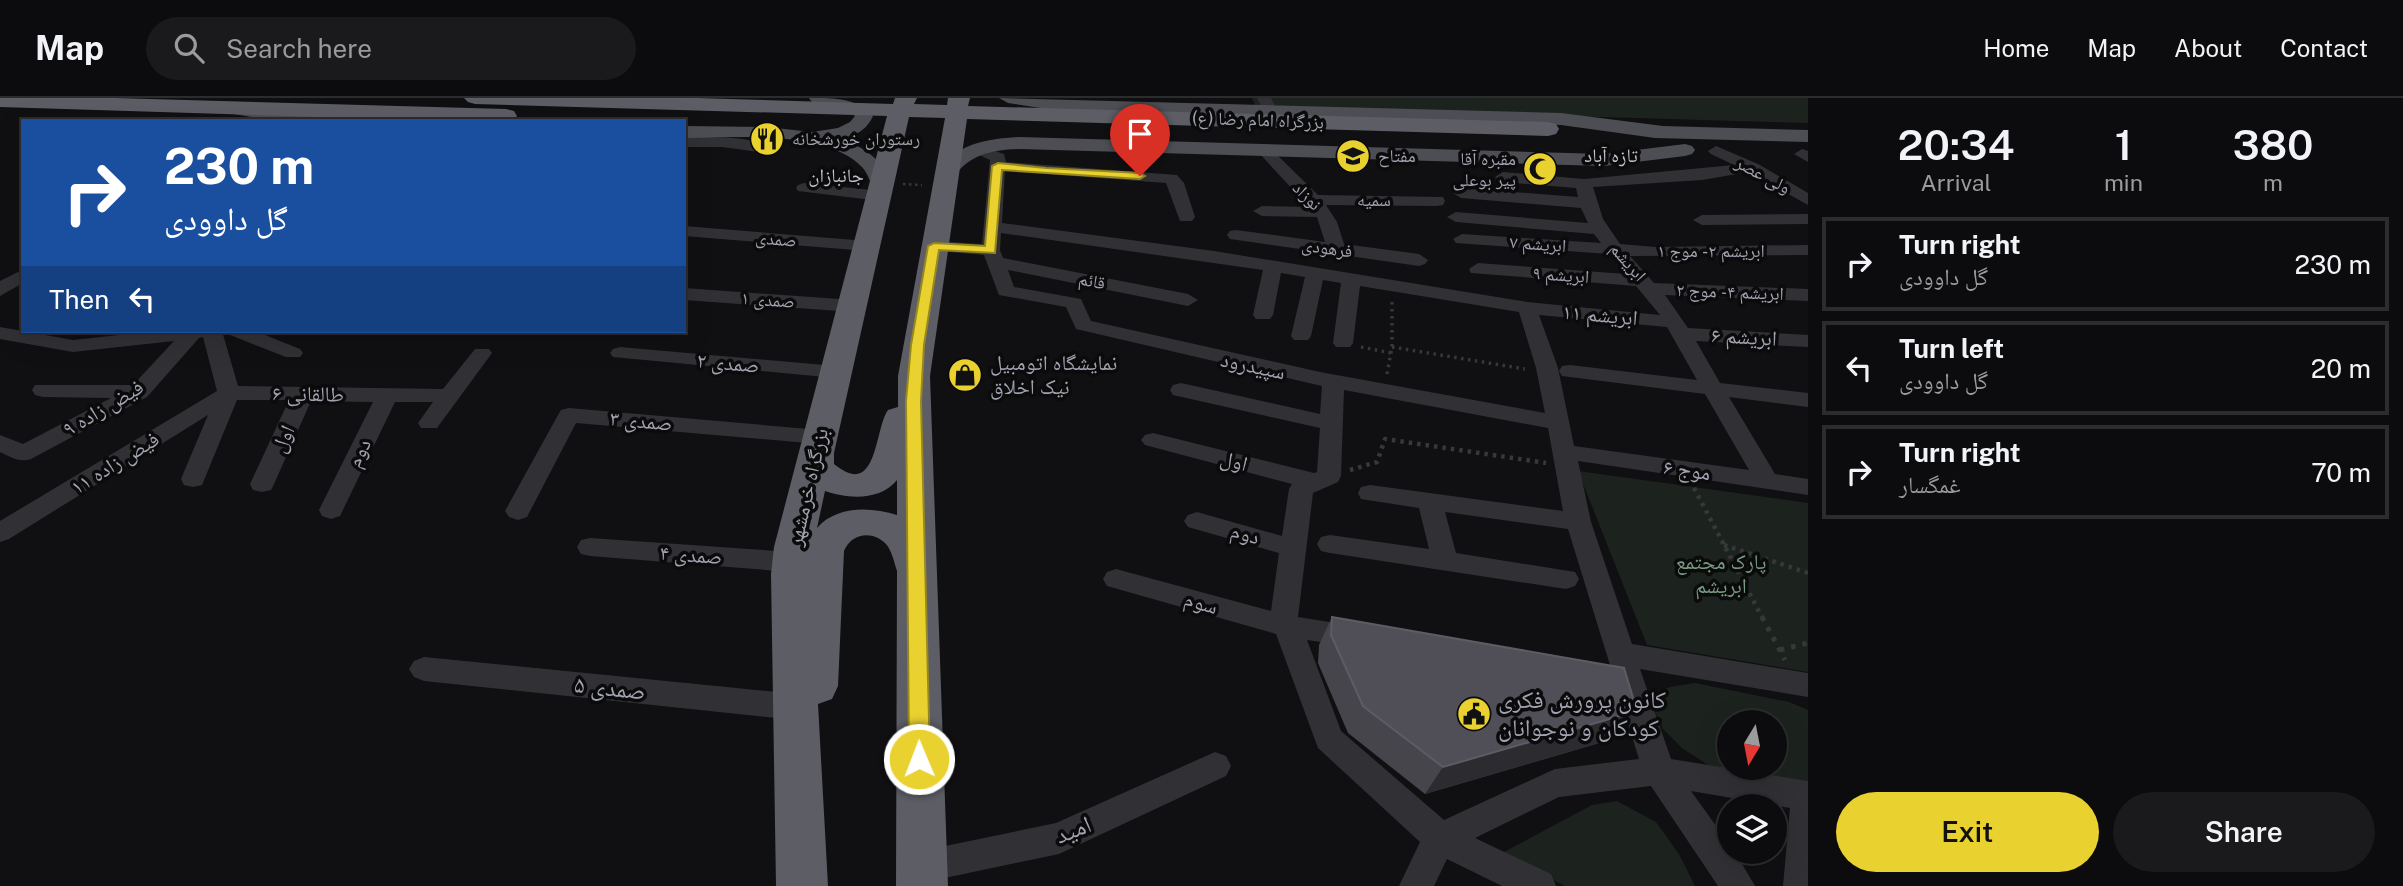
<!DOCTYPE html>
<html lang="en">
<head>
<meta charset="utf-8">
<style>
	:root { --surface:#0c0b0d; --page:#1a191b; --text:#f1f3f6; --muted:#9a9b9d; --line:#2c2b2e; --accent:#e9d12f }
	body { margin:0; font-family:"Public Sans","Noto Naskh Arabic",sans-serif; background:var(--page); color:var(--text); height:100vh; display:flex; flex-direction:column; font-size:26px; white-space:nowrap }
	* { box-sizing:border-box; margin:0 }
	p { font-size:23px; color:var(--muted) }
	.icon { flex:none; width:38px; height:38px; fill:none; stroke:currentColor; stroke-width:2; stroke-linecap:round; stroke-linejoin:round }
	.map { position:relative; flex:1; overflow:hidden }
	.drawer { display:flex; flex-direction:column; background:var(--surface); width:595px }
	.drawer>* { flex:none }
	.top-card { position:absolute; left:21px; top:21px; width:665px; height:214px; border-radius:0px; box-shadow:0 7px 28px #0002,0 0 0 2px var(--line); background:#1a4fa0; color:#fff; overflow:hidden }
	.needle { width:46px; rotate:190deg }
	.tools { position:absolute; left:1717px; top:612px; display:grid; gap:14px }
	.tools a { display:grid; place-items:center; width:70px; height:70px; border-radius:50%; background:var(--surface); box-shadow:0 7px 28px #0002,0 0 0 2px var(--line); font-size:35px }
	.pin { position:absolute; display:grid; place-items:center; width:60px; height:60px; color:#fff; margin:-72px -30px; border-radius:50% 50% 50% 0; rotate:-45deg; box-shadow:0 0 7px #0007 }
	.pin .icon { rotate:45deg }
	.me { position:absolute; width:77px; margin:-38px; rotate:359deg; stroke-linejoin:round; filter:drop-shadow(0 0 5px #0008) }
	.turn { display:flex; align-items:center; gap:24px; height:147px; padding:0 28px; font-size:32px }
	.turn .icon { width:91px; height:91px; stroke-width:2.5 }
	.turn b { display:block; font-size:49px; line-height:60px }
	.then { display:flex; align-items:center; height:66px; padding:0 28px; background:#0003; gap:14px; font-size:26px }
	.eta { display:flex; justify-content:space-evenly; align-items:center; height:119px; text-align:center }
	.eta b { font-size:42px; font-weight:600; line-height:49px }
	.action { display:flex; gap:14px; margin-top:auto; padding:14px 28px }
	.action a { flex:1; height:80px; border-radius:42px; background:var(--accent); color:#111; font-size:28px; font-weight:600; line-height:80px; text-align:center }
	.action a+a { background:var(--page); color:var(--text) }
	ul { padding:0; list-style:none }
	li { display:flex; align-items:center; gap:21px; height:94px; margin:0 14px 10px; padding:0 14px; border:4px solid var(--line); border-radius:0px }
	li div { flex:1 }
	li b { display:block; font-size:26px }
	li em { font-style:normal }
	header { display:flex; align-items:center; gap:42px; box-sizing:border-box; height:98px; padding:0 35px; background:var(--surface); border-bottom:2px solid var(--line) }
	header strong { font-size:33px }
	nav { display:flex; gap:38px; margin-inline-start:auto; font-size:24px }
	.search { width:490px; height:63px; background:var(--page); display:flex; align-items:center; gap:18px; box-sizing:border-box; padding:0 24px; border-radius:38px; color:var(--muted); font-size:26px }
	main { display:flex; flex:1; min-height:0 }
	.map>svg:first-child { display:block }
	.green { fill:#1c231e; fill-rule:evenodd }
	.lines { fill:none; stroke-linecap:round; stroke-linejoin:round }
	.path-far3 { stroke:#37373c; stroke-width:2.5; stroke-dasharray:2.5 3.5; stroke-linecap:butt }
	.path-far2 { stroke:#37373c; stroke-width:3.5; stroke-dasharray:2.5 4.5; stroke-linecap:butt }
	.path-far1 { stroke:#37373c; stroke-width:4.5; stroke-dasharray:3.5 5; stroke-linecap:butt }
	.path { stroke:#37373c; stroke-width:5; stroke-dasharray:4.5 7; stroke-linecap:butt }
	.minor { fill:#313135; fill-rule:evenodd }
	.major { fill:#4d4d54; fill-rule:evenodd }
	.highway { fill:#5d5d66; fill-rule:evenodd }
	.wall { fill:#46454c }
	.shaded-wall { fill:#2c2b30 }
	.building { fill:#504f57; stroke:#5c5c65; stroke-width:2 }
	.route { fill:#e9d12f; stroke:#97881f; stroke-width:2 }
	.labels { text-anchor:middle; stroke-width:7; stroke-linejoin:round; paint-order:stroke }
	.far-street-label { font-size:18px; fill:#a1a3b1; stroke:#0b0b0c }
	.far-poi-label { font-size:18px; fill:#a1a3b1; stroke:#0b0b0c; text-anchor:start }
	.far-neighbourhood-label { font-size:19px; fill:#c2c2cd; stroke:#0b0b0c }
	.street-label { font-size:21px; fill:#a1a3b1; stroke:#0b0b0c }
	.poi-label { font-size:21px; fill:#a1a3b1; stroke:#0b0b0c; text-anchor:start }
	.park-label { font-size:21px; fill:#799c82; stroke:#0b0b0c }
	.near-street-label { font-size:24px; fill:#a1a3b1; stroke:#0b0b0c }
	.near-poi-label { font-size:24px; fill:#a1a3b1; stroke:#0b0b0c; text-anchor:start }
</style>
</head>
<body>
<header>
<strong>Map</strong>
<div class="search"><svg class="icon" aria-label="search" viewBox="0 0 24 24"><circle cx="10" cy="10" r="6"/><path d="M15 15l6 6"/></svg>Search here</div>
<nav><a>Home</a><a>Map</a><a>About</a><a>Contact</a></nav>
</header>
<main>
<div class="map">
<svg width="1808" height="788" viewBox="0 0 1808 788">
	<rect width="100%" height="100%" fill="#100f11"/>
	<!-- green -->
	<path class="green" d="M 1252,0 L 1808,0 L 1808,25 L 1256,9 Z
		M 1578,373 L 1808,405 L 1808,574 L 1647,547 Z
		M 1695,585 L 1789,604 L 1808,612 L 1808,689 L 1708,667 L 1682,650 L 1663,631 L 1653,609 L 1657,594 L 1670,589 ZM 1729,625 L 1774,625 L 1774,670 L 1729,670 Z
		M 1617,703 L 1656,724 L 1679,756 L 1695,788 L 1565,788 L 1502,755 L 1592,707 Z"/>
	<g class="lines">
		<!-- path-far3 -->
		<path class="path-far3" d="M 903,86 L 922,87"/>
		<!-- path-far2 -->
		<path class="path-far2" d="M 1361,249 L 1391,255
			M 1392,249 L 1525,271
			M 1387,276 L 1392,249 L 1392,202"/>
		<!-- path-far1 -->
		<path class="path-far1" d="M 1350,372 L 1377,364 L 1385,341 L 1546,365
			M 1694,390 L 1763,521
			M 1724,447 L 1808,475"/>
		<!-- path -->
		<path class="path" d="M 1762,519 L 1785,562
			M 1780,552 L 1808,545"/>
		<!-- minor -->
		<path class="minor" d="M 1257,0 L 1271,0 L 1277,12 L 1275,15 L 1265,15 Z
			M 684,39 C 703,39 753,37 767,49 L 759,54 L 722,49 L 684,49 Z
			M 976,47 L 1004,56 L 1006,64 L 1177,77 L 1184,85 L 1195,119 L 1192,123 L 1180,123 L 1166,85 L 1005,73 L 1002,125 L 1214,153 L 1527,204 L 1660,217 L 1636,188 L 1471,175 L 1469,171 L 1478,165 L 1626,176 L 1609,156 L 1456,145 L 1453,141 L 1462,136 L 1601,145 L 1594,136 L 1456,124 L 1447,119 L 1456,114 L 1588,125 L 1581,110 L 1461,100 L 1453,95 L 1461,90 L 1578,99 L 1576,90 L 1503,84 L 1495,79 L 1503,74 L 1584,81 L 1734,67 L 1711,56 L 1708,53 L 1716,48 L 1758,66 L 1808,95 L 1808,107 L 1749,74 L 1702,82 L 1593,89 L 1603,121 L 1620,146 L 1655,149 L 1808,147 L 1808,157 L 1630,158 L 1654,185 L 1808,191 L 1808,203 L 1665,197 L 1688,230 L 1808,237 L 1808,249 L 1696,243 L 1720,285 L 1808,295 L 1808,309 L 1729,299 L 1775,376 L 1808,381 L 1808,397 L 1578,363 L 1591,424 L 1632,546 L 1808,575 L 1808,599 L 1640,571 L 1671,661 L 1808,683 L 1808,788 L 1783,788 L 1790,710 L 1691,693 L 1729,746 L 1729,754 L 1735,754 L 1755,788 L 1718,788 L 1651,688 L 1559,699 L 1475,740 L 1551,776 L 1556,788 L 1502,788 L 1447,761 L 1434,788 L 1399,788 L 1420,744 L 1318,650 L 1276,536 L 1107,488 L 1103,481 L 1107,474 L 1116,471 L 1271,513 L 1279,455 L 1188,429 L 1184,423 L 1188,417 L 1197,414 L 1282,438 L 1289,391 L 1292,386 L 1145,347 L 1141,342 L 1145,337 L 1153,335 L 1314,375 L 1317,374 L 1320,330 L 1173,297 L 1170,292 L 1173,287 L 1181,285 L 1320,316 L 1322,288 L 1076,231 L 1066,209 L 999,197 L 984,157 L 928,152 L 925,148 L 928,144 L 934,143 L 982,146 L 990,62 L 968,52 L 971,49 ZM 1001,135 L 1263,172 L 1253,217 L 1256,221 L 1270,221 L 1273,217 L 1281,175 L 1305,179 L 1291,238 L 1294,242 L 1308,242 L 1311,238 L 1323,182 L 1341,185 L 1333,245 L 1336,249 L 1350,249 L 1353,245 L 1360,188 L 1519,214 L 1536,270 L 1545,315 L 1320,274 L 1091,223 L 1081,201 L 1014,189 L 1008,172 L 1188,208 L 1198,202 L 1188,196 L 1003,160 L 1000,152 ZM 1539,217 L 1667,229 L 1697,282 L 1570,267 L 1562,268 L 1559,273 L 1562,278 L 1570,279 L 1705,296 L 1749,372 L 1574,348 L 1558,270 ZM 1344,292 L 1548,330 L 1563,413 L 1370,387 L 1361,389 L 1358,395 L 1361,401 L 1419,410 L 1429,451 L 1330,437 L 1321,439 L 1317,446 L 1321,453 L 1330,455 L 1566,491 L 1575,488 L 1579,481 L 1575,474 L 1456,455 L 1445,414 L 1568,431 L 1639,661 L 1555,671 L 1444,722 L 1341,633 L 1307,542 L 1357,549 L 1367,546 L 1371,538 L 1367,530 L 1298,519 L 1313,395 L 1338,384 L 1341,378 Z
			M 1264,47 L 1269,49 L 1318,97 L 1443,99 L 1445,103 L 1443,107 L 1437,108 L 1326,107 L 1337,124 L 1344,146 L 1419,156 L 1428,162 L 1425,166 L 1419,168 L 1230,141 L 1227,137 L 1230,133 L 1236,132 L 1325,144 L 1317,119 L 1262,118 L 1253,113 L 1262,108 L 1309,109 L 1259,55 L 1256,52 L 1259,49 Z
			M 1802,51 L 1808,53 L 1808,64 L 1794,56 Z
			M 804,85 L 880,93 L 888,98 L 880,103 L 798,93 L 796,90 L 798,87 Z
			M 1808,116 L 1808,126 L 1702,127 L 1693,122 L 1702,117 Z
			M 684,128 L 867,143 L 876,148 L 867,153 L 684,138 Z
			M 18,174 L 23,176 L 23,185 L 0,198 L 0,183 Z
			M 684,190 L 853,202 L 863,208 L 853,214 L 684,202 Z
			M 0,229 L 73,242 L 156,233 L 222,233 L 238,288 L 443,291 L 475,251 L 489,251 L 492,255 L 437,330 L 421,330 L 418,325 L 433,304 L 395,304 L 340,418 L 331,421 L 322,418 L 319,412 L 373,304 L 311,303 L 274,386 L 271,392 L 262,394 L 253,392 L 250,386 L 289,302 L 237,302 L 202,387 L 193,389 L 184,387 L 181,381 L 208,317 L 9,441 L 0,444 L 0,423 L 217,293 L 203,239 L 199,240 L 147,299 L 31,361 C 19,365 11,359 0,354 L 0,337 L 23,346 L 111,300 L 43,299 L 35,297 L 32,292 L 35,287 L 133,287 L 174,243 L 73,254 L 0,241 Z
			M 227,233 L 255,233 L 300,251 L 303,255 L 300,259 L 286,259 L 230,237 Z
			M 620,249 L 836,268 L 844,269 L 847,274 L 844,279 L 836,280 L 613,259 L 610,255 L 613,251 Z
			M 569,310 L 820,332 L 828,334 L 832,339 L 828,344 L 820,346 L 576,325 L 527,419 L 518,422 L 509,419 L 505,413 L 558,317 L 561,312 Z
			M 590,440 L 791,454 L 800,457 L 804,464 L 800,471 L 791,474 L 590,458 L 581,456 L 577,449 L 581,442 Z
			M 424,559 L 796,596 L 807,600 L 811,609 L 807,618 L 796,622 L 424,583 L 414,579 L 409,571 L 414,563 Z
			M 1215,654 L 1226,658 L 1231,668 L 1226,678 L 1059,756 L 921,785 L 909,781 L 904,769 L 909,757 L 921,753 L 1056,725 Z"/>
		<!-- major -->
		<path class="major" d="M 809,0 C 836,0 857,0 873,18 C 866,33 856,37 841,41 C 870,52 879,60 893,88 L 889,92 L 875,92 C 870,85 868,75 862,69 C 826,31 733,40 684,40 L 684,28 L 766,29 L 812,34 L 838,30 L 850,24 L 855,18 L 839,7 L 812,4 Z
			M 999,0 L 1561,15 L 1663,28 L 1808,32 L 1808,44 L 1655,40 L 1561,27 L 1047,11 L 1008,5 Z
			M 235,5 L 299,15 L 340,17 L 349,23 L 274,23 L 228,15 L 226,11 L 228,7 Z
			M 1019,39 L 1604,56 L 1685,46 L 1692,48 L 1695,52 L 1692,56 L 1685,58 L 1604,68 L 1019,51 C 991,52 970,56 953,80 L 939,80 L 936,76 C 954,46 986,41 1019,39 Z"/>
		<!-- highway -->
		<path class="highway" d="M 0,0 L 115,0 L 506,11 L 514,13 L 517,18 L 513,23 L 446,23 L 0,9 Z
			M 464,0 L 697,0 L 893,6 L 895,0 L 917,0 L 914,6 L 947,7 L 948,0 L 970,0 L 968,8 L 1548,24 L 1556,26 L 1559,31 L 1556,36 L 1548,38 L 967,21 L 930,278 L 948,788 L 896,788 L 897,473 C 894,464 892,453 886,446 C 873,432 851,435 844,453 L 838,588 L 832,601 L 818,606 L 828,788 L 776,788 L 771,476 L 774,449 L 887,18 L 475,6 L 468,4 ZM 909,19 L 945,20 L 898,278 L 898,309 L 888,312 C 874,332 878,402 834,366 L 834,355 ZM 897,382 L 897,417 C 871,409 837,407 817,430 L 825,393 C 848,401 880,403 897,382 Z"/>
	</g>
	<!-- wall -->
	<path class="wall" d="M 1332,519 L 1637,613 L 1613,641 L 1425,696 L 1348,635 L 1318,565 L 1319,547 Z"/>
	<!-- shaded-wall -->
	<path class="shaded-wall" d="M 1637,613 L 1613,641 L 1425,696 L 1443,669 Z"/>
	<!-- building -->
	<path class="building" d="M 1332,519 L 1624,570 L 1637,613 L 1443,669 L 1363,608 L 1331,537 Z"/>
	<!-- route -->
	<path class="route" d="M 998,65 L 1046,70 L 1140,75 L 1145,78 L 1140,81 L 1002,72 L 995,155 L 939,152 L 924,247 L 921,303 L 930,661 L 927,667 L 919,670 L 912,667 L 909,661 L 906,303 L 911,247 L 928,148 L 934,145 L 985,148 L 992,68 Z"/>
	<!-- icons -->
	<defs>
		<g id="restaurant-disc" transform="scale(1.75)"><circle r="9.5" fill="#e9d12f" stroke="#0b0b0c"/><path d="M-5-6h1v4h1v-4h1v4h1v-4h1v5L-1.5 .5V6h-2V.5L-5-1ZM5-6V6H3V1.5H1.5Q1.5-4 5-6Z" fill="#111"/></g>
		<g id="school-disc" transform="scale(1.75)"><circle r="9.5" fill="#e9d12f" stroke="#0b0b0c"/><path d="M0-5L7-2L0 1L-7-2ZM-4 1L0 2.5L4 1V4Q0 6-4 4Z" fill="#111"/></g>
		<g id="mosque-disc" transform="scale(1.75)"><circle r="9.5" fill="#e9d12f" stroke="#0b0b0c"/><path d="M3.5-4.9A6 6 0 1 0 3.5 4.9A5 5 0 1 1 3.5-4.9Z" fill="#111"/></g>
		<g id="shop-disc" transform="scale(1.75)"><circle r="9.5" fill="#e9d12f" stroke="#0b0b0c"/><path d="M-5-2.5h2.3a2.7 3.5 0 0 1 5.4 0H5L5.5 6h-11ZM-1.5-2.5h3a1.5 2.3 0 0 0-3 0Z" fill="#111"/></g>
		<g id="civic-disc" transform="scale(1.75)"><circle r="9.5" fill="#e9d12f" stroke="#0b0b0c"/><path d="M-.6-6.5H3V-4.5H.6V-3L4-1V1h2V6H-6V1h2V-1L-.6-3ZM-1.2 2.5V6h2.4V2.5Z" fill="#111"/></g>
	</defs>
	<g fill-rule="evenodd">
		<use href="#restaurant-disc" x="767" y="41"/>
		<use href="#school-disc" x="1353" y="58"/>
		<use href="#mosque-disc" x="1540" y="71"/>
		<use href="#shop-disc" x="965" y="277"/>
		<use href="#civic-disc" x="1474" y="616"/>
	</g>
	<g class="labels">
		<!-- far-street labels -->
		<g class="far-street-label">
			<text transform="translate(1258 22) rotate(2)" y="6">بزرگراه امام رضا (ع)</text>
			<text transform="translate(1763 77) rotate(28)" y="6">ولی عصر</text>
			<text transform="translate(1307 98) rotate(45)" y="6">نوزاد</text>
			<text x="1374" y="108">سمیه</text>
			<text transform="translate(776 141) rotate(5)" y="6">صمدی</text>
			<text transform="translate(1538 146) rotate(4)" y="6">ابریشم ۷</text>
			<text transform="translate(1327 150) rotate(8)" y="6">فرهودی</text>
			<text x="1711" y="159">ابریشم ۲ - موج ۱</text>
			<text transform="translate(1628 164) rotate(49)" y="6">ابریشم</text>
			<text transform="translate(1561 177) rotate(4)" y="6">ابریشم ۹</text>
			<text transform="translate(1092 183) rotate(11)" y="6">قائم</text>
			<text transform="translate(1730 194) rotate(2)" y="6">ابریشم ۴ - موج ۲</text>
			<text transform="translate(768 202) rotate(4)" y="6">صمدی ۱</text>
		</g>
		<!-- far-poi labels -->
		<g class="far-poi-label">
			<text x="792" y="47">رستوران خورشخانه</text>
			<text x="1378" y="64">مفتاح</text>
			<text x="1516" y="67" text-anchor="end">مقبره آقا<tspan x="1516" dy="21">پیر بوعلی</tspan></text>
		</g>
		<!-- far-neighbourhood labels -->
		<g class="far-neighbourhood-label">
			<text x="1611" y="64">تازه آباد</text>
			<text x="836" y="84">جانبازان</text>
		</g>
		<!-- street labels -->
		<g class="street-label">
			<text transform="translate(1600 217) rotate(5)" y="7">ابریشم ۱۱</text>
			<text transform="translate(1744 239) rotate(3)" y="7">ابریشم ۶</text>
			<text transform="translate(728 265) rotate(5)" y="7">صمدی ۲</text>
			<text transform="translate(1253 268) rotate(12)" y="7">سپیدرود</text>
			<text transform="translate(308 296) rotate(1)" y="7">طالقانی ۶</text>
			<text transform="translate(103 310) rotate(-31)" y="7">فیض زاده ۹</text>
			<text transform="translate(641 323) rotate(5)" y="7">صمدی ۳</text>
			<text transform="translate(283 341) rotate(-65)" y="7">اول</text>
			<text transform="translate(359 355) rotate(-64)" y="7">دوم</text>
			<text transform="translate(1234 363) rotate(15)" y="7">اول</text>
			<text transform="translate(115 365) rotate(-32)" y="7">فیض زاده ۱۱</text>
			<text transform="translate(1687 372) rotate(8)" y="7">موج ۶</text>
			<text transform="translate(808 389) rotate(-77)" y="7">بزرگراه خرمشهر</text>
			<text transform="translate(1245 436) rotate(15)" y="7">دوم</text>
			<text transform="translate(691 457) rotate(4)" y="7">صمدی ۴</text>
			<text transform="translate(1201 505) rotate(16)" y="7">سوم</text>
		</g>
		<!-- poi labels -->
		<g class="poi-label">
			<text x="990" y="272">نمایشگاه اتومبیل<tspan x="990" dy="24">نیک اخلاق</tspan></text>
		</g>
		<!-- park labels -->
		<g class="park-label">
			<text x="1721" y="471">پارک مجتمع<tspan x="1721" dy="24">ابریشم</tspan></text>
		</g>
		<!-- near-street labels -->
		<g class="near-street-label">
			<text transform="translate(610 590) rotate(6)" y="8">صمدی ۵</text>
			<text transform="translate(1073 732) rotate(-22)" y="8">امید</text>
		</g>
		<!-- near-poi labels -->
		<g class="near-poi-label">
			<text x="1498" y="610">کانون پرورش فکری<tspan x="1498" dy="28">کودکان و نوجوانان</tspan></text>
		</g>
	</g>
</svg>
<div class="tools">
<a><svg class="needle" viewBox="-14 -14 28 28"><path d="M0-13l5 13h-10z" fill="#e53935"/><path d="M0 13l5-13h-10z" fill="#9a9b9d"/></svg></a>
<a><svg class="icon" aria-label="layers" viewBox="0 0 24 24"><path d="M12 4l9 5-9 5-9-5zM3 14l9 5 9-5"/></svg></a>
</div>
<div class="pin" style="left:1140px;top:78px;background:#d93025"><svg class="icon" aria-label="arrive" viewBox="0 0 24 24"><path d="M6 21V4h12l-3 4 3 4H6"/></svg></div>
<svg class="me" style="left:919px;top:661px" viewBox="-20 -20 40 40"><circle r="17" fill="#e9d12f" stroke="#fff" stroke-width="3"/><path d="M0-11L8 9 0 5-8 9z" fill="#fff"/></svg>
<div class="top-card">
<div class="turn"><svg class="icon" aria-label="right" viewBox="0 0 24 24"><path d="M7 20v-9h11M14 6l5 5-5 5"/></svg><div><b>230 m</b>گل داوودی</div></div>
<div class="then">Then<svg class="icon" aria-label="left" viewBox="0 0 24 24"><path d="M17 20v-9H6M10 6l-5 5 5 5"/></svg></div>
</div>
</div>
<section class="drawer">
<div class="eta">
<div><b>20:34</b><p>Arrival</p></div>
<div><b>1</b><p>min</p></div>
<div><b>380</b><p>m</p></div>
</div>
<ul>
<li><svg class="icon" aria-label="right" viewBox="0 0 24 24"><path d="M7 20v-9h11M14 6l5 5-5 5"/></svg><div><b>Turn right</b><p>گل داوودی</p></div><em>230 m</em></li>
<li><svg class="icon" aria-label="left" viewBox="0 0 24 24"><path d="M17 20v-9H6M10 6l-5 5 5 5"/></svg><div><b>Turn left</b><p>گل داوودی</p></div><em>20 m</em></li>
<li><svg class="icon" aria-label="right" viewBox="0 0 24 24"><path d="M7 20v-9h11M14 6l5 5-5 5"/></svg><div><b>Turn right</b><p>غمگسار</p></div><em>70 m</em></li>
</ul>
<div class="action"><a>Exit</a><a>Share</a></div>
</section>
</main>
</body>
</html>
